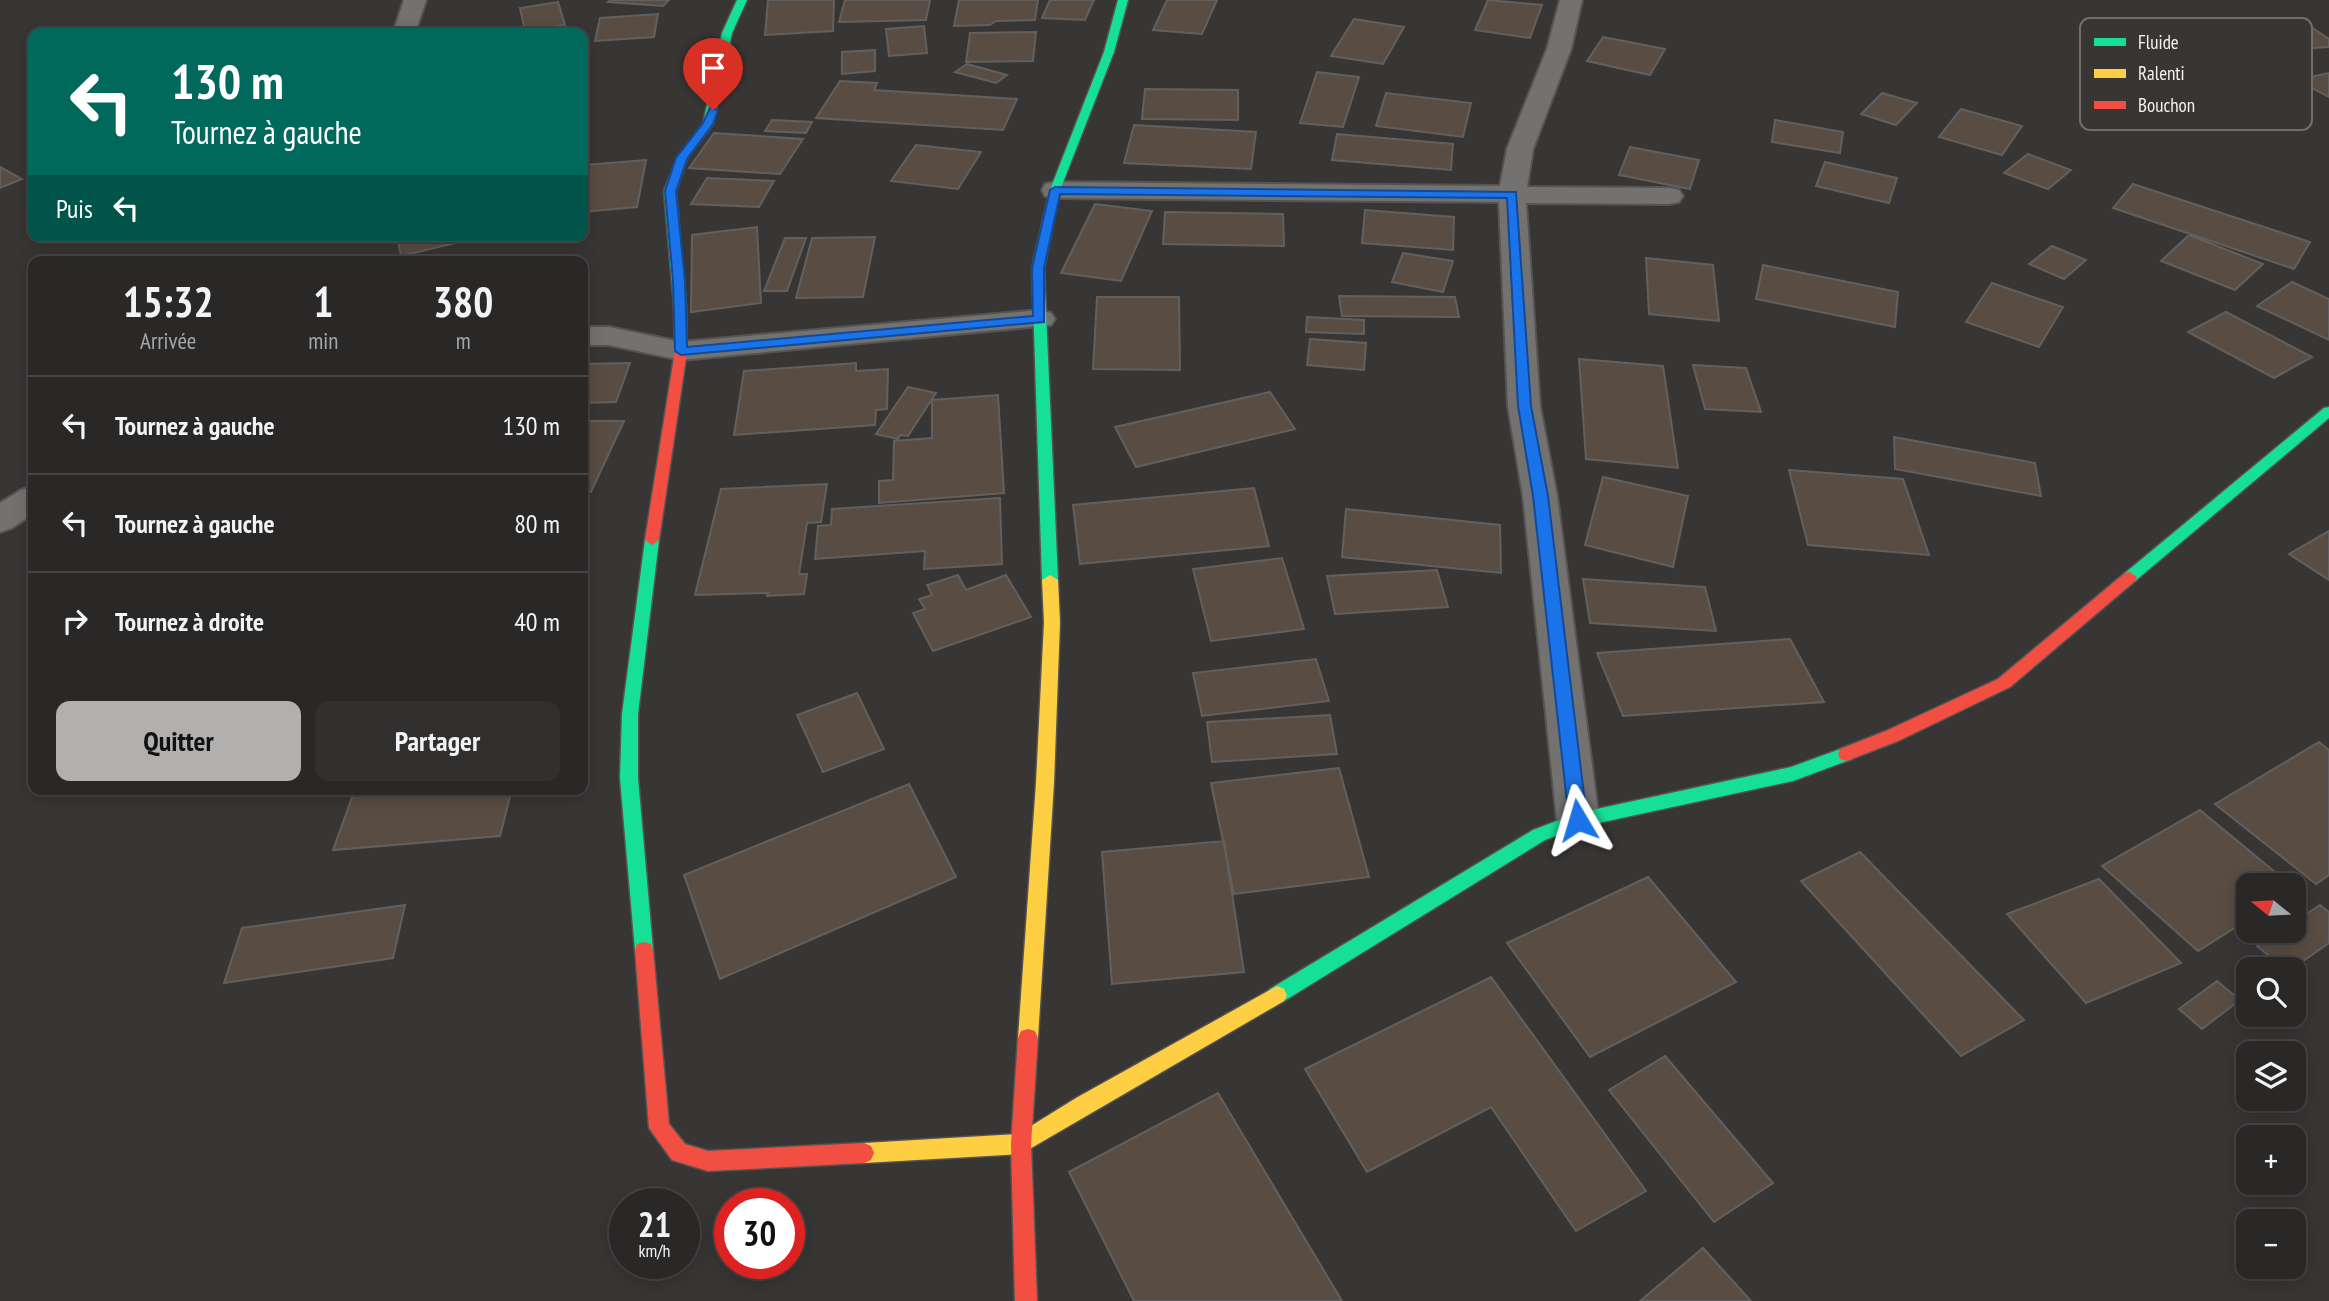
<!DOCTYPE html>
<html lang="fr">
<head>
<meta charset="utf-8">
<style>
	:root { --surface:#2a2827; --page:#32302f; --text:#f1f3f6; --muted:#a5a6a7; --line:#464444; --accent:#b2b0ae }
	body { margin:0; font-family:"PT Sans Narrow",sans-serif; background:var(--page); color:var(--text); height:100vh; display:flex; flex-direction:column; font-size:26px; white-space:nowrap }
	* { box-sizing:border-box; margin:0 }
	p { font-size:23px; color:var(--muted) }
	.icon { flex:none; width:38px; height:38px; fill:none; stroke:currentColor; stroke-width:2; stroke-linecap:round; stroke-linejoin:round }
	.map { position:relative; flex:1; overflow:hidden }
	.panel { position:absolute; left:28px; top:256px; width:560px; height:539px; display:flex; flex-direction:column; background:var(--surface); border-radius:14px; box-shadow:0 4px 18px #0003,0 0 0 2px var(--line) }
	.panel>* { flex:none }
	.banner { position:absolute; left:28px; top:28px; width:560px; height:214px; border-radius:14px; box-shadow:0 4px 18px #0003,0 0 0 2px var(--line); background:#00695c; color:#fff; overflow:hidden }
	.needle { width:46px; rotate:288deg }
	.controls { position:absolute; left:2236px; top:873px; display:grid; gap:14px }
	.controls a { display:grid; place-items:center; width:70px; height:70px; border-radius:14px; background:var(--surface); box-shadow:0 4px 18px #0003,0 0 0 2px var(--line); font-size:35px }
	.speed { position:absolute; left:609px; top:1188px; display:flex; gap:14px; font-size:35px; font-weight:700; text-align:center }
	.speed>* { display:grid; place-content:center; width:91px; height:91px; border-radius:50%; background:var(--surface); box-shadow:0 4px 18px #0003,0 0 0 2px var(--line); line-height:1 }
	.speed small { font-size:18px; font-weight:400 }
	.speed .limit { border:10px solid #d22; background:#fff; color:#111 }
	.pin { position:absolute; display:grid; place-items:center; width:60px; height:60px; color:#fff; margin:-72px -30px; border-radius:50% 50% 50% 0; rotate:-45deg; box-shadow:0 0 7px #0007 }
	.pin .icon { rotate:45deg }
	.me { position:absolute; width:77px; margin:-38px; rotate:353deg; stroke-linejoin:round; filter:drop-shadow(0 0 5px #0008) }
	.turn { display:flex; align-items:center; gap:24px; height:147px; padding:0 28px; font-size:32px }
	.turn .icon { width:91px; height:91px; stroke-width:2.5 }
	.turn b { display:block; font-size:49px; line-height:60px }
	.then { display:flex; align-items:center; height:66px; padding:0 28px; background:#0003; gap:14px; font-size:26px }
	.eta { display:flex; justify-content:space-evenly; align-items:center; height:119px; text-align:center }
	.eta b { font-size:42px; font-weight:700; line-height:49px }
	.button { display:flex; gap:14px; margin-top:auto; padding:14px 28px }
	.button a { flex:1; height:80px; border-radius:14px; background:var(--accent); color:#111; font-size:28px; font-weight:700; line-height:80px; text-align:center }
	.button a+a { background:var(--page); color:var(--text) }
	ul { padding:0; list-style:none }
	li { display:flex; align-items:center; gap:21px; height:98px; padding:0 28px; border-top:2px solid var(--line) }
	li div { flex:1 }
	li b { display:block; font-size:26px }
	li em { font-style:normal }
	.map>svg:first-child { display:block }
	.building { fill:#594d43; stroke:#62605e; stroke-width:2 }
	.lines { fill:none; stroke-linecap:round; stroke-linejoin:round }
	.street-casing { stroke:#565453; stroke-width:4 }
	.fast-casing { stroke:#565453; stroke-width:3 }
	.slow-casing { stroke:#565453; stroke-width:3 }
	.jam-casing { stroke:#565453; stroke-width:3 }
	.street { fill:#747271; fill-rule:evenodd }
	.fast { fill:#16e098; fill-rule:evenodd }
	.slow { fill:#ffcf43; fill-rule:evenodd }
	.jam { fill:#f24e42; fill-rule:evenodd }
	.route { fill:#1a73e8; stroke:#114b97; stroke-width:2 }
	.key { fill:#393533; stroke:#716e6c; stroke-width:2 }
	.key-label { font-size:19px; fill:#f4f2f0 }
</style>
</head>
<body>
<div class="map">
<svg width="2329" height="1301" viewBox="0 0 2329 1301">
	<rect width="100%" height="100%" fill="#383634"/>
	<!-- building -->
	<path class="building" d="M 611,0 L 669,0 L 663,6 L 608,2 Z
		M 768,0 L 834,0 L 833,31 L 765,35 Z
		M 845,0 L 930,0 L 926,20 L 839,22 Z
		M 959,0 L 1038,0 L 1035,20 L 996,21 L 990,25 L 954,26 Z
		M 1050,0 L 1094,0 L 1085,20 L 1042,18 Z
		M 1167,0 L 1217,0 L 1202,34 L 1153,30 Z
		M 1488,0 L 1542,5 L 1530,38 L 1475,30 Z
		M 558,2 L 565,25 L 525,31 L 520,8 Z
		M 658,14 L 654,37 L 595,41 L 600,18 Z
		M 1354,19 L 1404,27 L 1383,64 L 1331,56 Z
		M 2299,19 L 2329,39 L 2329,47 L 2238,53 L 2198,25 Z
		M 924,26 L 927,53 L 889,56 L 886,29 Z
		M 1036,32 L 1033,61 L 966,62 L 970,33 Z
		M 1603,37 L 1665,49 L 1650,75 L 1587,61 Z
		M 875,50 L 875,71 L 842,74 L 842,52 Z
		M 967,64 L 1007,75 L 996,83 L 955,72 Z
		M 1317,72 L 1359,77 L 1343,127 L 1300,123 Z
		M 2329,73 L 2329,97 L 2296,80 Z
		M 840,81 L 877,83 L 874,90 L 1017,99 L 1003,130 L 816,118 Z
		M 1145,89 L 1238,90 L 1238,120 L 1142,119 Z
		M 1386,93 L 1471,103 L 1463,137 L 1376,126 Z
		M 1882,93 L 1917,103 L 1896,125 L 1861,114 Z
		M 1961,109 L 2022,126 L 2002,155 L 1939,137 Z
		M 772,120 L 812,122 L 806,133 L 765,131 Z
		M 1775,120 L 1843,132 L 1840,153 L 1772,142 Z
		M 1134,125 L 1256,132 L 1251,169 L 1124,163 Z
		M 714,133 L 803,139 L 780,174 L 689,168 Z
		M 1337,134 L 1453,144 L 1451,170 L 1332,160 Z
		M 916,145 L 981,152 L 958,189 L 891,181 Z
		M 1630,147 L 1699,160 L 1690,189 L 1619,175 Z
		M 2028,154 L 2071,170 L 2048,189 L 2004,173 Z
		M 646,160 L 637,207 L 583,212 L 584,165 Z
		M 1825,162 L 1897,178 L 1889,203 L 1816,186 Z
		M 0,167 L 22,179 L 0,188 Z
		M 707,178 L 774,181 L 759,207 L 691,204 Z
		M 2133,184 L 2310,242 L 2294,269 L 2113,208 Z
		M 1095,204 L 1152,211 L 1121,281 L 1061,273 Z
		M 1365,210 L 1454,217 L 1453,250 L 1362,243 Z
		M 1165,212 L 1283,214 L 1284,246 L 1163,244 Z
		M 757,227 L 761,303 L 691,312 L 692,235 Z
		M 2189,235 L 2263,264 L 2235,290 L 2161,261 Z
		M 397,236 L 485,236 L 401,256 Z
		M 875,237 L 863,297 L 796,298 L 812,238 Z
		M 785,238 L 806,238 L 787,291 L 764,291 Z
		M 2052,246 L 2086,260 L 2064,279 L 2029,264 Z
		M 1403,253 L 1453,261 L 1443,292 L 1392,282 Z
		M 1646,258 L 1713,265 L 1719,321 L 1649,314 Z
		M 1763,265 L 1898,292 L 1895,327 L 1756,299 Z
		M 2292,282 L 2329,299 L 2329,340 L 2257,306 Z
		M 1992,283 L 2063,307 L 2039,347 L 1966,322 Z
		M 1339,296 L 1455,297 L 1459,317 L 1342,316 Z
		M 1097,297 L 1179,297 L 1180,370 L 1093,369 Z
		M 2226,312 L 2312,357 L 2274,378 L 2188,332 Z
		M 1307,317 L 1364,320 L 1364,334 L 1306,332 Z
		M 1310,339 L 1366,343 L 1364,370 L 1307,365 Z
		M 1579,359 L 1663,366 L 1678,468 L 1586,459 Z
		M 630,363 L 616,402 L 583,403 L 583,364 Z
		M 856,363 L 856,371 L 888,369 L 887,409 L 876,410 L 875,425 L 734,435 L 744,371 Z
		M 1693,365 L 1746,368 L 1761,412 L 1705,409 Z
		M 908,387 L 936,393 L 908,436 L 900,435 L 898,439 L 876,434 Z
		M 1270,392 L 1295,429 L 1136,467 L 1115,427 Z
		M 998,395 L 1004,493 L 879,503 L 879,481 L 893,480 L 894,441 L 932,438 L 932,400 Z
		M 583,421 L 624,421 L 591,492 L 583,492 Z
		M 1894,437 L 2035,463 L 2041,496 L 1895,469 Z
		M 1789,470 L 1903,479 L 1929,555 L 1808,545 Z
		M 1603,477 L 1688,496 L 1673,567 L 1585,545 Z
		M 827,484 L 821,522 L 807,523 L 799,574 L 807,574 L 804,594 L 767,596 L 768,593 L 695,595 L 721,489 Z
		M 1254,488 L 1269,546 L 1080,564 L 1073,505 Z
		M 1000,498 L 1002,564 L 924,569 L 925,551 L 815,559 L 818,526 L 831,525 L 832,509 Z
		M 1346,509 L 1500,525 L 1501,573 L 1342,557 Z
		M 2329,531 L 2329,580 L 2289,554 Z
		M 1282,558 L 1304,629 L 1211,641 L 1193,569 Z
		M 1437,570 L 1448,607 L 1335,614 L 1327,576 Z
		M 958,575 L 966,590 L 1006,575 L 1031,617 L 933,651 L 913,613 L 925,609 L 919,599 L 932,595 L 927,585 Z
		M 1583,579 L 1705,587 L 1716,631 L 1590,623 Z
		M 1790,639 L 1824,702 L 1623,716 L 1597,653 Z
		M 1316,659 L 1329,701 L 1202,716 L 1193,673 Z
		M 857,693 L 884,749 L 823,772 L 797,715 Z
		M 1330,715 L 1337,754 L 1212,762 L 1207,722 Z
		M 2319,742 L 2329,750 L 2329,875 L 2316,884 L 2215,804 Z
		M 1339,768 L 1369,877 L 1234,894 L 1211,783 Z
		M 909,784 L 956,877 L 720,979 L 684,875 Z
		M 355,789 L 512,789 L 500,836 L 333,850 Z
		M 2200,810 L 2292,886 L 2249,886 L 2249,919 L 2198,951 L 2102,866 Z
		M 1224,841 L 1244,972 L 1112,984 L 1102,852 Z
		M 1860,852 L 2024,1020 L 1961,1056 L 1801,881 Z
		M 1648,877 L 1736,982 L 1590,1057 L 1507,943 Z
		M 2099,879 L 2181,963 L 2086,1003 L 2007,914 Z
		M 405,905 L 393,958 L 224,983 L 242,928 Z
		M 2320,905 L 2329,912 L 2329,943 L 2290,970 L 2286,970 L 2257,946 L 2280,931 L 2294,931 L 2294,922 Z
		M 1491,977 L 1646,1191 L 1576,1231 L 1491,1107 L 1367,1172 L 1305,1069 Z
		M 2217,981 L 2240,1000 L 2202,1029 L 2179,1009 Z
		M 1665,1056 L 1773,1183 L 1714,1222 L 1609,1090 Z
		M 1218,1093 L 1342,1301 L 1134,1301 L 1069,1172 Z
		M 1703,1248 L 1751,1301 L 1640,1301 Z"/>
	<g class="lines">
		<!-- street casing -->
		<g class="street-casing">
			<path id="street" d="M 404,0 L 426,0 L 415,33 L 393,33 Z
				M 1560,0 L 1582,0 L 1571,49 L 1533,149 L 1527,187 L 1669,188 L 1679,190 L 1683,196 L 1679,202 L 1669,204 L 1526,203 L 1540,406 L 1557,496 L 1599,820 L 1593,832 L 1578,838 L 1563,832 L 1557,820 L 1523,496 L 1508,406 L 1499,202 L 1055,198 L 1045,196 L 1042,190 L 1045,184 L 1055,182 L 1500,186 L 1507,149 L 1547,49 Z
				M 1040,310 L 1051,313 L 1055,319 L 1051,325 L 681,360 L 609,345 L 583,345 L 583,327 L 609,327 L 681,342 Z
				M 33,486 L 33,514 L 12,528 L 0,532 L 0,503 L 21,490 Z"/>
		</g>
		<!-- fast casing -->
		<g class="fast-casing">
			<path id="fast" d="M 737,0 L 747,0 L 732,33 L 713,124 L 687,158 L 676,191 L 686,306 L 680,310 L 674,306 L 664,191 L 677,158 L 703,124 L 722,33 Z
				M 1118,0 L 1128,0 L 1114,52 L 1060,190 L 1044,268 L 1058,580 L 1050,585 L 1042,580 L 1032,268 L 1050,190 L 1104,52 Z
				M 2329,407 L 2329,418 L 2135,581 L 2125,581 L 2123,577 L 2125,573 L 2324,408 Z
				M 652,535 L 659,540 L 638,714 L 638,778 L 653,950 L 651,956 L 644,958 L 637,956 L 635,950 L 620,778 L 622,714 L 645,540 Z
				M 1846,747 L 1852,749 L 1854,754 L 1852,759 L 1793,781 L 1580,827 L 1545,840 L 1284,1001 L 1277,1004 L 1270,1001 L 1267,995 L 1270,989 L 1533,830 L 1578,813 L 1791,767 Z"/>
		</g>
		<!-- slow casing -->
		<g class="slow-casing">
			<path id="slow" d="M 1050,575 L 1058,580 L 1060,622 L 1054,783 L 1038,1038 L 1035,1045 L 1028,1047 L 1021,1045 L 1018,1038 L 1036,783 L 1044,622 L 1042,580 Z
				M 1277,986 L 1284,989 L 1287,995 L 1284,1001 L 1021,1154 L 864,1163 L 857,1160 L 854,1153 L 857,1146 L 864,1143 L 1018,1134 L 1076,1098 Z"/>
		</g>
		<!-- jam casing -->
		<g class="jam-casing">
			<path id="jam" d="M 680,302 L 686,306 L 687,351 L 659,540 L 652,545 L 645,540 L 675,351 L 674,306 Z
				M 2130,572 L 2137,577 L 2135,581 L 2010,687 L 1898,741 L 1846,761 L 1840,759 L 1838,754 L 1840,749 L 1886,731 L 1998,679 L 2125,573 Z
				M 644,942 L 651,944 L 653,950 L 669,1124 L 685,1144 L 708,1151 L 864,1143 L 871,1146 L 874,1153 L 871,1160 L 864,1163 L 708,1171 L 672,1160 L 649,1128 L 635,950 L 637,944 Z
				M 1028,1029 L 1035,1031 L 1038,1038 L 1031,1144 L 1037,1301 L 1015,1301 L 1011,1144 L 1018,1038 L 1021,1031 Z"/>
		</g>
		<!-- street -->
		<use href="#street" class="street"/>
		<!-- fast -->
		<use href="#fast" class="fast"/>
		<!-- slow -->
		<use href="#slow" class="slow"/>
		<!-- jam -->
		<use href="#jam" class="jam"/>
	</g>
	<!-- route -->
	<path class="route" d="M 710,108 L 718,110 L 713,124 L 687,159 L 676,191 L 685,281 L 687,347 L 1033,316 L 1032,268 L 1050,190 L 1055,187 L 1516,192 L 1531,406 L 1548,496 L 1587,820 L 1584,825 L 1578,827 L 1572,825 L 1569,820 L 1533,496 L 1518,406 L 1507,198 L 1060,194 L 1044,268 L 1044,322 L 681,355 L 675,351 L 673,281 L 665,191 L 676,158 L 703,123 Z"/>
	<!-- legend -->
	<rect x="2080" y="18" width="232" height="112" rx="10" class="key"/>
	<rect x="2094" y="38" width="32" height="8" fill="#16e098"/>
	<rect x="2094" y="69" width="32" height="9" fill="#ffcf43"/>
	<rect x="2094" y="101" width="32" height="8" fill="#f24e42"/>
	<g class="key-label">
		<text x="2138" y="49">Fluide</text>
		<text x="2138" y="80">Ralenti</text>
		<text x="2138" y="112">Bouchon</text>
	</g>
</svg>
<div class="controls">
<a><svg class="needle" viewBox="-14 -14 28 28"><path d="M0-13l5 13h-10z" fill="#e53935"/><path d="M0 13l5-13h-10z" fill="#a5a6a7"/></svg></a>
<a><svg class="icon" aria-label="search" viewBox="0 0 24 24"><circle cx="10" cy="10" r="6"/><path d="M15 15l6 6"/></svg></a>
<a><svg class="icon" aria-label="layers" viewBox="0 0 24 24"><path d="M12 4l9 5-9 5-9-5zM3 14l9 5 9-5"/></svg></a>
<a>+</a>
<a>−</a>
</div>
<div class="speed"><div>21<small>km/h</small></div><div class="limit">30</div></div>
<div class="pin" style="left:713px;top:110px;background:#d93025"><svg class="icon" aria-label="arrive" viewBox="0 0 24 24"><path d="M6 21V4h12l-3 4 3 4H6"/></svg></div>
<svg class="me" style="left:1578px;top:820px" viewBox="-20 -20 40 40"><path d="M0-17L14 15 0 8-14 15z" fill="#1a73e8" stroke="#fff" stroke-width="4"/></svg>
<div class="banner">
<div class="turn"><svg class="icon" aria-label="left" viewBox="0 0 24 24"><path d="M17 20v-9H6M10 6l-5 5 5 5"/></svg><div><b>130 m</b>Tournez à gauche</div></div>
<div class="then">Puis<svg class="icon" aria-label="left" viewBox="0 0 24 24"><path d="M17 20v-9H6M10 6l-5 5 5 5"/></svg></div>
</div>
<section class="panel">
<div class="eta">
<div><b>15:32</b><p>Arrivée</p></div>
<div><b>1</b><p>min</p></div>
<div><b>380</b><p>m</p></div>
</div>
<ul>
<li><svg class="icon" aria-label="left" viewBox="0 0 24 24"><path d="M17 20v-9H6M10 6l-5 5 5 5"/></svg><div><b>Tournez à gauche</b></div><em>130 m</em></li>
<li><svg class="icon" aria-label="left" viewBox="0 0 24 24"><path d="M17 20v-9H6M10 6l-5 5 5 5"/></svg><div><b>Tournez à gauche</b></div><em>80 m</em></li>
<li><svg class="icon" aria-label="right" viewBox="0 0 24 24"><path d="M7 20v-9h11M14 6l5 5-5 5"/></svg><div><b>Tournez à droite</b></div><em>40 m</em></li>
</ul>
<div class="button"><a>Quitter</a><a>Partager</a></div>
</section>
</div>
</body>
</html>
